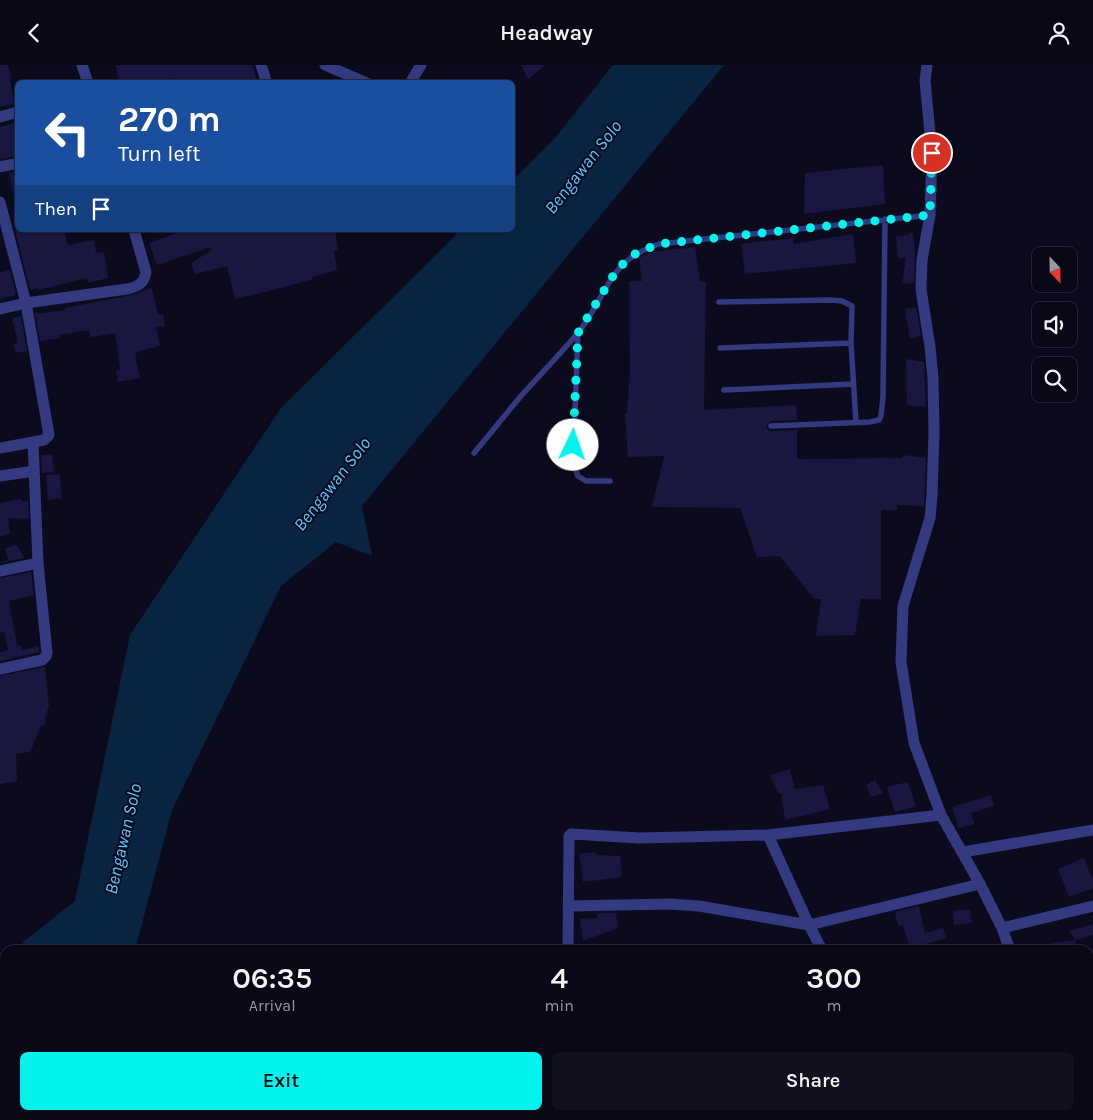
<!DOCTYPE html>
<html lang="en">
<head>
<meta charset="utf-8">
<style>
	:root { --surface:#090816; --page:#12111f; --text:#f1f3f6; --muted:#999aa1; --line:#292935; --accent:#00f3ed }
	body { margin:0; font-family:Karla,sans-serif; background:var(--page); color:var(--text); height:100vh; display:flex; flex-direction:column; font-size:19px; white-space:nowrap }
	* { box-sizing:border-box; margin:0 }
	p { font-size:16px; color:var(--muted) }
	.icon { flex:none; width:28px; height:28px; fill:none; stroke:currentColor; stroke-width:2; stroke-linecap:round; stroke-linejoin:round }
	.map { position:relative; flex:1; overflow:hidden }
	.sheet { position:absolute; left:0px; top:880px; width:1094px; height:175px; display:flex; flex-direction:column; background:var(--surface); border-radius:15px 15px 0 0; box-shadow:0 1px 4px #0004,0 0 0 1px var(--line) }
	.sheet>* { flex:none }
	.top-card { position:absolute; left:15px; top:15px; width:500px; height:152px; border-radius:8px; box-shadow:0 1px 4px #0004,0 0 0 1px var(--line); background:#1a4fa0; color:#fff; overflow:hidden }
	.needle { width:32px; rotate:158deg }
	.controls { position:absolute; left:1032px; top:182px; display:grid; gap:10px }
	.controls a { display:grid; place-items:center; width:45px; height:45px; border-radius:8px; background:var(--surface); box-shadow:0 1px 4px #0004,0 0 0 1px var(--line); font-size:25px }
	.pin { position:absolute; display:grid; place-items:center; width:42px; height:42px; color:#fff; margin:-21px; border:2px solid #fff; border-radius:50%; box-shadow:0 1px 5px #0007 }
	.me { position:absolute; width:55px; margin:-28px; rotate:3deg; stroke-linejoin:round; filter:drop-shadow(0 0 4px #0008) }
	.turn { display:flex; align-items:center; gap:18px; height:105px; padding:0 20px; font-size:22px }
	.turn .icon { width:65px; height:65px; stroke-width:2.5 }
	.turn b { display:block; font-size:35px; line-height:42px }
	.then { display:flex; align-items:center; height:48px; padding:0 20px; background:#0003; gap:10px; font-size:19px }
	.eta { display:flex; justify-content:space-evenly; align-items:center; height:85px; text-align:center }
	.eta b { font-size:30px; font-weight:600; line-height:35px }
	.cta { display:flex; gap:10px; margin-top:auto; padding:10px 20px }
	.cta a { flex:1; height:58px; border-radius:8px; background:var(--accent); color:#111; font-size:20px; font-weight:600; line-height:58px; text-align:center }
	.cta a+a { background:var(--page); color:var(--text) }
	header { display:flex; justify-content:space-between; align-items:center; height:65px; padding:0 20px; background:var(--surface); font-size:22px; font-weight:600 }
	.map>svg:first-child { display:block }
	.water { fill:#082440 }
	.building { fill:#191640 }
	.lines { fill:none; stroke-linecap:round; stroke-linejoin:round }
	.service { stroke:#333a80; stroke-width:5.5 }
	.minor { stroke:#333a80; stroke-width:11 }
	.route { stroke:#00f3ed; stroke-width:9; stroke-dasharray:0 16.2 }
	.labels { text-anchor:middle; stroke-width:4; stroke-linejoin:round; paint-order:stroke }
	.water-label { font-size:18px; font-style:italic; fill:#56c6ff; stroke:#0c0b1e }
</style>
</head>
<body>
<header><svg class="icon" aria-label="back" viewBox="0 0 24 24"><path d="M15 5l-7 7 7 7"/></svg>Headway<svg class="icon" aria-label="person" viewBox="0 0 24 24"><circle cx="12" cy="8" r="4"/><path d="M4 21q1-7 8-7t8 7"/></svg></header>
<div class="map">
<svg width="1093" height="1055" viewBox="0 0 1093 1055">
	<rect width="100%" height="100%" fill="#0c0b1e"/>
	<!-- water -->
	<path class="water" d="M 613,0 L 724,0 L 362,441 L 372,491 L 336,477 L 281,521 L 172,745 L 135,885 L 22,885 L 23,877 L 75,836 L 130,570 L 281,343 L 461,165 L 512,165 L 513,115 L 555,73 Z
		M 5,1013 L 5,1050 L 91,1050 L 90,1055 L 0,1055 Z"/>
	<!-- building -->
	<path class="building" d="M 0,0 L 8,0 L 11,12 L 10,13 L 14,39 L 0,42 Z
		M 116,0 L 253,0 L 256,14 L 241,18 L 174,18 L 173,13 L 149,18 L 119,18 Z
		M 521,0 L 546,0 L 528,14 Z
		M 18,57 L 18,91 L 0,94 L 0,62 Z
		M 883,100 L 885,139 L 804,149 L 805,108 Z
		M 18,106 L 18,128 L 13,129 L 9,108 Z
		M 15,165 L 64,165 L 68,180 L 94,175 L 96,188 L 104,187 L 108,213 L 88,218 L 87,213 L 39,225 L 38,223 L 30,225 Z
		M 179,165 L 335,165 L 338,185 L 334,186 L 337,205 L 312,212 L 313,214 L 281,223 L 235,234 L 227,201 L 195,209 L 191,198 L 212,185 L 210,182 L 157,200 L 149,178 L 180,167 Z
		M 909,168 L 913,168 L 915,190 L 914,218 L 902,219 L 906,192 L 898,194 L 896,171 L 909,170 Z
		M 853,169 L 856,198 L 745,209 L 741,179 L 793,173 L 794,179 Z
		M 695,182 L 700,216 L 706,217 L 704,345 L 796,340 L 797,355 L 771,356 L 766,361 L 767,364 L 771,366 L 797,365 L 797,394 L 903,393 L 903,390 L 926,393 L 924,441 L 897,440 L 897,445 L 881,445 L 881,534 L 861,534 L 855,570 L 816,571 L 821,534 L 814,534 L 780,491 L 757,492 L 740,443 L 652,442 L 664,391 L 628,392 L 625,349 L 627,349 L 630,305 L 629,216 L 642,216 L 639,193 L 644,190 L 652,187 Z
		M 10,205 L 16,230 L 0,234 L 0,207 Z
		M 152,223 L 158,250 L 163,249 L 165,261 L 156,262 L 160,281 L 136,287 L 137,291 L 135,291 L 140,313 L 118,317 L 116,306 L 120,305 L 115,268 L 91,272 L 89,265 L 59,270 L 60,273 L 40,276 L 35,248 L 37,247 L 38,249 L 65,245 L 65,243 L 132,230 Z
		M 916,242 L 921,271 L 910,274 L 905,244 Z
		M 21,251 L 27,286 L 15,288 L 13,279 L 18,278 L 12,253 Z
		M 906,294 L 924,297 L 926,342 L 907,340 Z
		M 52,389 L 54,407 L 42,408 L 41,390 Z
		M 60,409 L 62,433 L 48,435 L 46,410 Z
		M 21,434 L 22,436 L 28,436 L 29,454 L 8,453 L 10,469 L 0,471 L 0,438 Z
		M 17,480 L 24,493 L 0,498 L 0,497 L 8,495 L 5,483 Z
		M 31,507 L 34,530 L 9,536 L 17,581 L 21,580 L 22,585 L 39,581 L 39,587 L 0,596 L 0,587 L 8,585 L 4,567 L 0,568 L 0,513 Z
		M 45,602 L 49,641 L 45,652 L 46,660 L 41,661 L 30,687 L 16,689 L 17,716 L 0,719 L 0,611 Z
		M 790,704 L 795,724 L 823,720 L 830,744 L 785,755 L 781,728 L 778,728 L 770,710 Z
		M 875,715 L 883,728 L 871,732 L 866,720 Z
		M 908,717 L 916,742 L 895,747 L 887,722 Z
		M 991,730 L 994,741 L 971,748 L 974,759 L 959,763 L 952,742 Z
		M 596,787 L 596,790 L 620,791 L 622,812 L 583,817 L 579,789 Z
		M 1084,793 L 1093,816 L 1093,823 L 1069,832 L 1058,804 Z
		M 919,841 L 925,868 L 943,863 L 946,873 L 925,879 L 927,885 L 910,885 L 903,860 L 898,861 L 895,847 Z
		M 970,844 L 972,858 L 954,860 L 953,846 Z
		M 597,848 L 616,848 L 618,863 L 583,876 L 580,854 L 597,853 Z
		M 1093,859 L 1093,870 L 1075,875 L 1069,866 Z
		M 1075,875 L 1077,885 L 1048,885 L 1048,879 Z"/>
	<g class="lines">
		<!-- service -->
		<path class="service" d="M 719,237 L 831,235 L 842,236 L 852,241 L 851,278 L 856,357
			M 578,268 L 573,399 L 578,411 L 586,416 L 610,416
			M 720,283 L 851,278
			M 724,325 L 853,319
			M 771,361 L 870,357 L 879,355 L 881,351 L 883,332 L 885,154
			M 474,388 C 490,369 505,350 521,331 C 539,311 559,290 577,269 C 608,231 606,196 659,179 L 930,150"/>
		<!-- minor -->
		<path class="minor" d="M 82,0 L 88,18
			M 261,0 L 267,18
			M 325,0 L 367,18
			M 927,0 L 925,16 L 932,89 L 930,150 L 922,195 L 921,224 L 930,282 L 933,313 L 934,368 L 932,431 L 930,453 L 903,541 L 901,597 L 914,678 L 941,750 L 980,819 L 1002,863 L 1010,885
			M 410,18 L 421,0
			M 0,52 L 18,47
			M 0,102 L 18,98
			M 0,137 L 26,238 L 49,370 L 44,375 L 0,383
			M 0,244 L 26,238 L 127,224 C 137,222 144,219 146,207 L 134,165
			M 0,411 L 34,406
			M 0,506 L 38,498
			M 0,604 L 42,595 L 46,591 L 47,588 L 38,498 L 33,377
			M 768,770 L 809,860 L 822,885
			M 963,787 L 1093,765
			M 568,841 L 669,839 L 699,841 L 809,860 L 980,819
			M 1002,863 L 1093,841
			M 568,885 L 569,771 L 571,769 L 640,773 L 768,770 L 941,750
			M 347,1050 L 347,1055
			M 908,1050 L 910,1055
			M 970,1050 L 972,1055
			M 1051,1050 L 1052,1055
			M 426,1055 L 426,1050
			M 1001,1055 L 1018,1050"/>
	</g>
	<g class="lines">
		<!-- route -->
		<path class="route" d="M 573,380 L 578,268 L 616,206 L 628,194 L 638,187 L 659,179 L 930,150 L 932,88"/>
	</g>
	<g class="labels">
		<!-- water labels -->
		<g class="water-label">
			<text transform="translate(583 102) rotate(-52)" y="6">Bengawan Solo</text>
			<text transform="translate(332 419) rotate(-52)" y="6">Bengawan Solo</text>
			<text transform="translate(123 774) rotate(-77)" y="6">Bengawan Solo</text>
		</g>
	</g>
</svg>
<div class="controls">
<a><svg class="needle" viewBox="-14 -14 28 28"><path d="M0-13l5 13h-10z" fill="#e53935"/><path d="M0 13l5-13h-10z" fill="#999aa1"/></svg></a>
<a><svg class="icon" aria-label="sound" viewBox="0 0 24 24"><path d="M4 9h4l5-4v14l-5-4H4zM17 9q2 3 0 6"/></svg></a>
<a><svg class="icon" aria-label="search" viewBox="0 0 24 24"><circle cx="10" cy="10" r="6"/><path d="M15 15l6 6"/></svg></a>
</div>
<div class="pin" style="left:932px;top:88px;background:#d93025"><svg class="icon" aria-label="arrive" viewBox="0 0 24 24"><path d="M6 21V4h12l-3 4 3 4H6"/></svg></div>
<svg class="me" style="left:573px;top:380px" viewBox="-20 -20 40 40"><circle r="19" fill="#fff"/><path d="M0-13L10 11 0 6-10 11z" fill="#00f3ed"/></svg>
<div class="top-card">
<div class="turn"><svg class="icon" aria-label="left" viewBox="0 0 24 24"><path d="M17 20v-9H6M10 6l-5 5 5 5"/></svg><div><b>270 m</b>Turn left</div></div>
<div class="then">Then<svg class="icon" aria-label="arrive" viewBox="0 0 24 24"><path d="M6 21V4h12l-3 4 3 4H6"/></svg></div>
</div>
<section class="sheet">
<div class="eta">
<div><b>06:35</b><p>Arrival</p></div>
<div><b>4</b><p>min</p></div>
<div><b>300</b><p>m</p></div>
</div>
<div class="cta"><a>Exit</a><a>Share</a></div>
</section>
</div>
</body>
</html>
